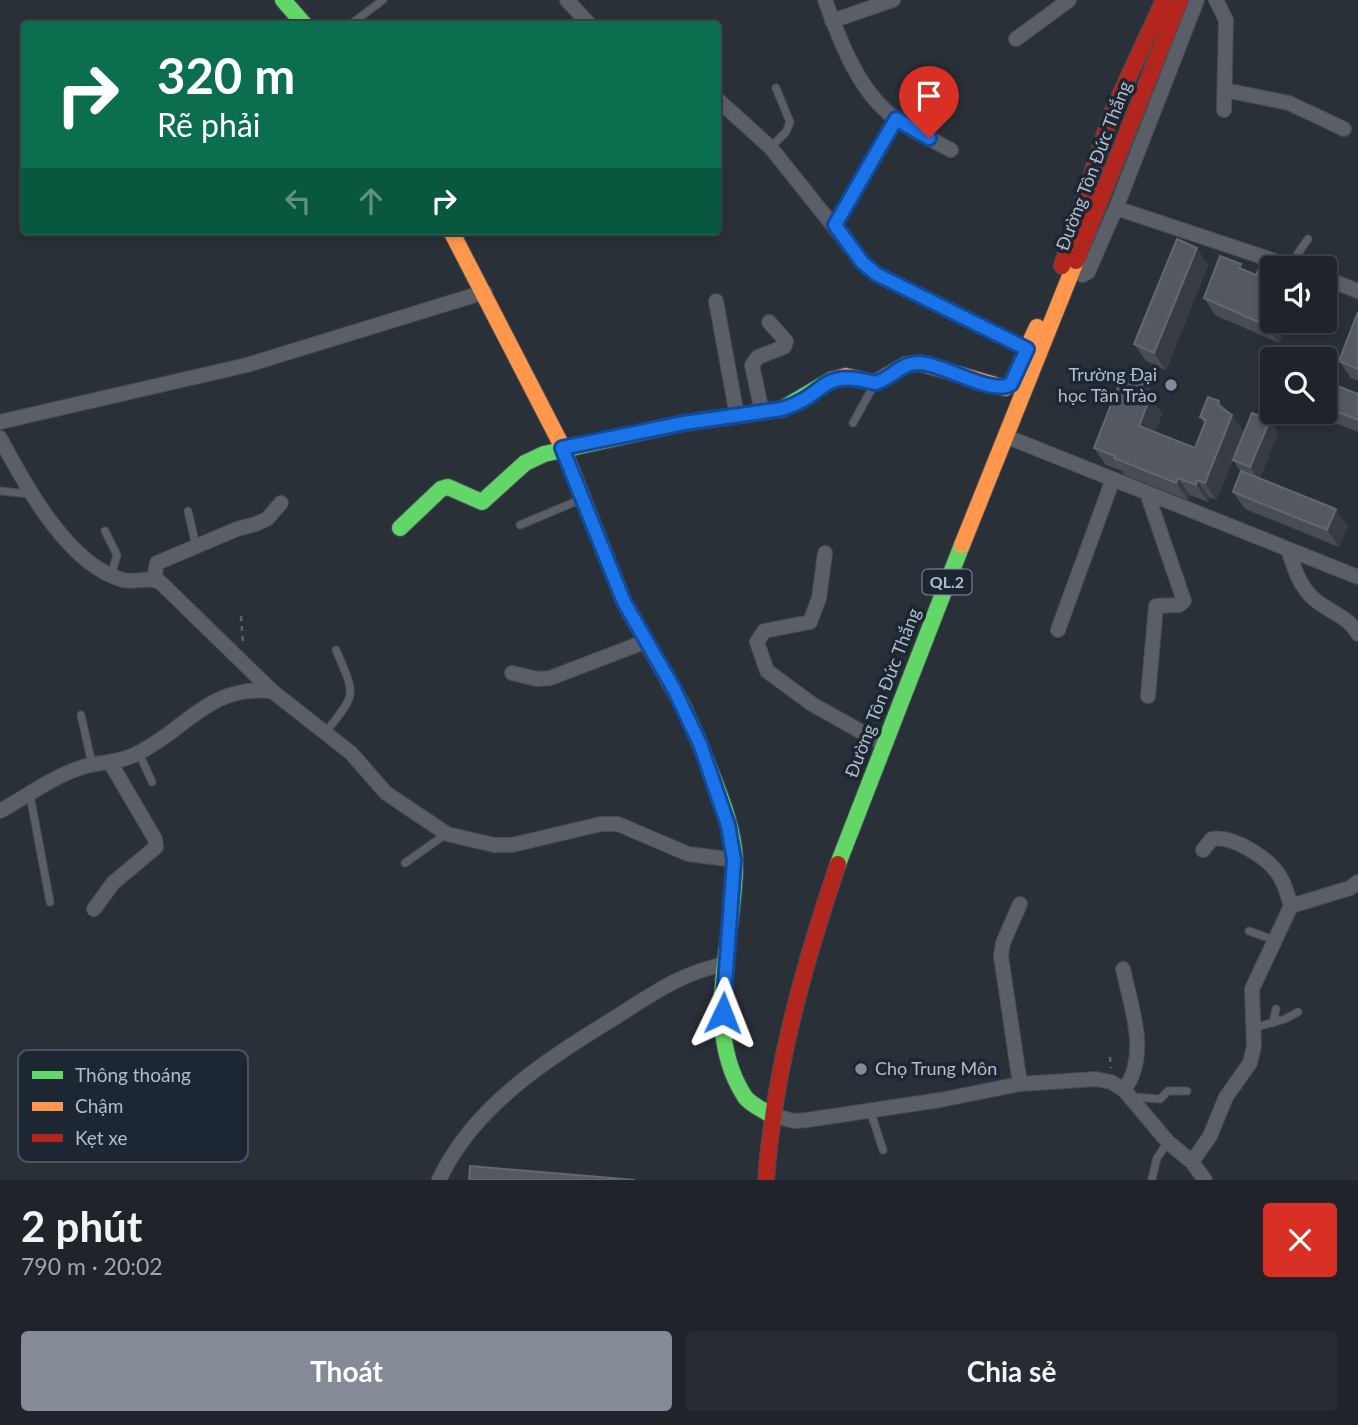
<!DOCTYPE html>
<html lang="vi">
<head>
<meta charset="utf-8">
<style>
	:root { --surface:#20242a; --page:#282c32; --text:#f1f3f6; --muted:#a2a4a8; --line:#3d4147; --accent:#848b96 }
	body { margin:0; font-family:Lato,sans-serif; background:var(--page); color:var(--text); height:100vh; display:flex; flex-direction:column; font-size:26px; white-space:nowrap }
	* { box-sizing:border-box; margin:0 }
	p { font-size:23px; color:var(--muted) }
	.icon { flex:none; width:38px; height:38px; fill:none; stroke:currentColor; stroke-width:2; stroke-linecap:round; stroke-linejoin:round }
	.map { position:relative; height:1180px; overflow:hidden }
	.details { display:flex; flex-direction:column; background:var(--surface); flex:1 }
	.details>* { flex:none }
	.guide { position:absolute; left:21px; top:21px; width:700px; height:214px; border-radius:7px; box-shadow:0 4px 10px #0003,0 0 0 2px var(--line); background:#0b6e4f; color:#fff; overflow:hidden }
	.controls { position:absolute; left:1260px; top:256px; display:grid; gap:14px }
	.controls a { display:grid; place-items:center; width:77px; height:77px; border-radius:7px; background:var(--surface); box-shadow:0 4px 10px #0003,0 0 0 2px var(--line); font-size:35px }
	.pin { position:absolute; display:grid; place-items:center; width:60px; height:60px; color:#fff; margin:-72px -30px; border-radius:50% 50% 50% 0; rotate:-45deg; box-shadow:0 0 7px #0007 }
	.pin .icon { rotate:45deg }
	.me { position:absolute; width:77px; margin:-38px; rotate:2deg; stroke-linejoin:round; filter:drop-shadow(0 0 5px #0008) }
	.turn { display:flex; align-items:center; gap:24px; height:147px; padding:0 21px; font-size:32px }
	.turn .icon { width:91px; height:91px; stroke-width:2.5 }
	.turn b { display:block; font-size:49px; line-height:60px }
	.lanes { display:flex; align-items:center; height:66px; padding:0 21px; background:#0003; justify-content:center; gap:35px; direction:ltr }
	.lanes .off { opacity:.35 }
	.round { display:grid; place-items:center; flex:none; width:74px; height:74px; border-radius:7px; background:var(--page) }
	.headline { display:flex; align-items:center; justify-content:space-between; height:119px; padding:0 21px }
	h1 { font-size:42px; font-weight:700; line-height:52px }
	.primary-button { display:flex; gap:14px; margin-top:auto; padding:14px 21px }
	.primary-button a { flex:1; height:80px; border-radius:7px; background:var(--accent); color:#fff; font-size:28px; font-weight:700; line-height:80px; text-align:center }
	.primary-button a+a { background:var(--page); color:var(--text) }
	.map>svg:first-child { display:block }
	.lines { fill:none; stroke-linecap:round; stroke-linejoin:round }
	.lane-casing { stroke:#484c55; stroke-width:9 }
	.street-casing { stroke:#484c55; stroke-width:16 }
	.fast-casing { stroke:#484c55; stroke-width:18 }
	.slow-casing { stroke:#484c55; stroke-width:18 }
	.jam-casing { stroke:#484c55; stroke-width:18 }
	.path { stroke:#5c6268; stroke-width:2.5; stroke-dasharray:5 5; stroke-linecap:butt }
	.lane { stroke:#5a5e66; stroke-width:7 }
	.street { stroke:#5a5e66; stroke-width:14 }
	.fast { stroke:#63d668; stroke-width:16 }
	.slow { stroke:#ff974d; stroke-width:16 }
	.jam { stroke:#b3261e; stroke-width:16 }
	.wall { fill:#474c55 }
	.shaded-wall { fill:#373c44 }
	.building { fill:#535861; stroke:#626872; stroke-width:2 }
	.route-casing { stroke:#114b97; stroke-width:18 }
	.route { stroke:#1a73e8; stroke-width:12 }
	.poi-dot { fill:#848b96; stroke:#1d2633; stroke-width:2.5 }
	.labels { text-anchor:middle; stroke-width:7; stroke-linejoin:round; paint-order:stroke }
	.shield { fill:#1d2633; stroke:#878f9c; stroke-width:2 }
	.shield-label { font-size:16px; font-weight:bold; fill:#b4bcc9 }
	.street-label { font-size:18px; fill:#b4bcc9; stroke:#1d2633 }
	.poi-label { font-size:18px; fill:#b4bcc9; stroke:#1d2633; text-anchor:end }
	.key { fill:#1d2633; stroke:#4a5360; stroke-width:2 }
	.key-label { font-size:19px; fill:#b4bcc9 }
</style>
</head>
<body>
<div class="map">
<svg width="1358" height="1180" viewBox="0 0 1358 1180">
	<rect width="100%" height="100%" fill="#2a3038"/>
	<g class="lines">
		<!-- lane casing -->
		<g class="lane-casing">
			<path id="lane" d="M 351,24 L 383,0
				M 771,147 L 786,132 L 790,122 L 776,88
				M 1289,266 L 1308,239
				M 853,423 L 875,383
				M 0,491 L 30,494
				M 188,511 L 196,546
				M 520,525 L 582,499
				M 105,531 L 117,555 L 111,575
				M 81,715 L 92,764
				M 326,732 C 357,692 356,697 336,650
				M 139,753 L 152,782
				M 30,795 L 50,902
				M 405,863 L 446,834
				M 1249,931 L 1274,940
				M 1273,1023 L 1276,1009
				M 1253,1028 L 1285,1019 L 1298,1012
				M 1132,1097 L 1160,1099 L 1168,1091 L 1187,1091
				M 870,1110 L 883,1150
				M 1152,1179 L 1157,1158 L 1168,1142"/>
		</g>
		<!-- street casing -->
		<g class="street-casing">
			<path id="street" d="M 567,0 L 589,24
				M 825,0 C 839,38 855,82 885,110 C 904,128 929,138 951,150
				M 1216,0 L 1226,20 L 1224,110
				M 832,21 L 893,0
				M 1016,39 L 1069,0
				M 1225,90 L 1289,103 L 1344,129
				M 718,100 L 771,148 L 862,262 L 876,274 L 1027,349
				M 1116,208 L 1197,0
				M 835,225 L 896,119
				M 1066,268 L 1083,275 L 1088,272 L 1116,208 L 1296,268
				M 1325,278 L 1358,291
				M 716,301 L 737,416
				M 762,412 L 752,365 L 758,357 L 784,347 L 786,341 L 769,322
				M 0,422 L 247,365 L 485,292
				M 1005,436 L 1358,577
				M 0,438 C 25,485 68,565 123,580 C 135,583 149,576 160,582 L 272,691 L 351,753 L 386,793 L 447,834 L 494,845 L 512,845 L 601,824 L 618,824 L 688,854 L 735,860
				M 1147,493 L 1184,601 L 1179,605 L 1156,606 L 1148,696
				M 1288,549 C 1294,567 1299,586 1314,599 C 1328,611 1349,617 1358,634
				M 825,553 L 819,598 L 810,622 L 764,631 L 757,642 L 767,671 L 812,704 L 883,744
				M 154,579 L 157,563 L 237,529 L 256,524 L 267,519 L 281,503
				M 1058,630 L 1113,479
				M 512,673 L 537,679 L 550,678 L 647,641
				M 0,811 C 26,797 52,777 80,768 C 99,761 117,764 136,754 C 188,729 207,685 272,691
				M 1291,906 L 1350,888 L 1358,882
				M 94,909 L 113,883 L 156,847 L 155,839 L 111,764
				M 1123,969 C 1131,1007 1150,1055 1124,1090
				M 1020,1084 L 1001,956 L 1003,943 L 1020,904
				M 771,1115 L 794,1121 L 807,1120 L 940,1100 L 1020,1084 L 1096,1079 L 1111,1082 L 1124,1090 L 1168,1142 L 1192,1162 L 1205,1180
				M 1192,1162 L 1210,1136 L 1226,1097 L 1250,1063 L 1254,1046 L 1252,989 L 1291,906 C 1288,896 1285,884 1279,875 C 1268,858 1233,835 1212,839 L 1203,850
				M 439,1180 C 474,1105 548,1059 616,1017 C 654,993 681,973 725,964"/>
		</g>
		<!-- fast casing -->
		<g class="fast-casing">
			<path id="fast" d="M 283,0 L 304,24
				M 400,528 L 441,489 L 448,487 L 482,502 L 525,463 L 544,454 L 684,423 L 782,409 L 831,380
				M 700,744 C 713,780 734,822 735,861 C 736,938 699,1026 745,1097 C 750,1104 763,1110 771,1115
				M 838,864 L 962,545"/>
		</g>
		<!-- slow casing -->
		<g class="slow-casing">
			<path id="slow" d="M 451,231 L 563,448 L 624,602 L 683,706 L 700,744
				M 831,380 L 846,376 L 875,383 L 905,365 L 920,363 L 1005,388 L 1011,384 L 1037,327
				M 962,545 L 1076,261"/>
		</g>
		<!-- jam casing -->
		<g class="jam-casing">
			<path id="jam" d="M 1076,261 L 1180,0
				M 1062,266 L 1111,115 L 1164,0
				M 766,1180 C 774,1071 803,968 838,864"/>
		</g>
		<!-- path -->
		<path class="path" d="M 241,616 L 243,643
			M 1110,1057 L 1111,1068"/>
		<!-- lane -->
		<use href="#lane" class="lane"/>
		<!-- street -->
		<use href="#street" class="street"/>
		<!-- fast -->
		<use href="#fast" class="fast"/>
		<!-- slow -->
		<use href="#slow" class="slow"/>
		<!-- jam -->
		<use href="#jam" class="jam"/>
	</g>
	<!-- wall -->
	<path class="wall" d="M 1197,248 L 1208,265 L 1166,370 L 1146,361 L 1134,344 Z
		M 1204,298 L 1272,320 L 1288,320 L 1279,343 L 1215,315 Z
		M 1358,312 L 1358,381 L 1351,378 L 1339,361 Z
		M 1272,363 L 1272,394 L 1265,383 Z
		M 1144,379 L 1156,396 L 1153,402 L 1162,414 L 1155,432 L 1195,448 L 1205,424 L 1200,417 L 1219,401 L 1244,432 L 1270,420 L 1278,433 L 1260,478 L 1348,526 L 1339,547 L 1245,509 L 1233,492 L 1241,472 L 1233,460 L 1216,500 L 1209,497 L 1208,502 L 1190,495 L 1188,500 L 1125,475 L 1122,471 L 1106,465 L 1094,448 Z
		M 1325,381 L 1358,394 L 1358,432 L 1305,411 L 1325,411 Z"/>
	<!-- shaded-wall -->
	<path class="shaded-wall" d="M 1197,248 L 1208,265 L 1166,370 L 1154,353 Z
		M 1272,314 L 1272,320 L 1288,320 L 1279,343 L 1267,326 Z
		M 1144,379 L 1156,396 L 1153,402 L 1162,414 L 1151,443 L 1139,426 L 1139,392 Z
		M 1219,401 L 1231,418 L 1232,415 L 1244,432 L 1216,500 L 1205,483 Z
		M 1270,420 L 1278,433 L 1259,480 L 1250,467 Z
		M 1178,478 L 1190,495 L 1188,500 L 1176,483 Z
		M 1197,480 L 1209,497 L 1208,502 L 1196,485 Z
		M 1336,509 L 1348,526 L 1339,547 L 1327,530 Z"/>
	<!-- building -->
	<path class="building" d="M 1177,239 L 1197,248 L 1154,353 L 1134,344 Z
		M 1220,256 L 1241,264 L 1239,268 L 1256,275 L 1258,271 L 1272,277 L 1272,314 L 1267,326 L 1204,298 Z
		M 1358,312 L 1358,369 L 1339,361 Z
		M 1272,363 L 1272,386 L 1265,383 Z
		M 1124,372 L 1144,379 L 1139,392 L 1150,397 L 1139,426 L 1195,448 L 1206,420 L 1200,417 L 1208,397 L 1219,401 L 1218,405 L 1232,415 L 1205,483 L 1197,480 L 1196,485 L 1178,478 L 1176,483 L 1114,458 L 1115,456 L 1094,448 Z
		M 1325,381 L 1358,394 L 1358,420 L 1325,407 Z
		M 1252,413 L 1270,420 L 1250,467 L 1233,460 Z
		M 1241,471 L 1336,509 L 1327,530 L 1233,492 Z
		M 470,1166 L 635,1180 L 469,1180 Z"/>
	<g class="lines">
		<!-- route casing -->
		<g class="route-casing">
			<path id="route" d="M 723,1013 L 734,860 L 728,825 L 700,744 L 674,689 L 624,602 L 562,448 L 684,423 L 782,409 C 830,394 817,368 875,383 C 892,378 902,362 920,363 C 943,364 993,396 1011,384 L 1027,349 L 876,274 L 862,262 L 835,225 L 896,119 L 929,138"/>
		</g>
		<!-- route -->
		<use href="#route" class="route"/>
	</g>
	<!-- markers -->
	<g class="poi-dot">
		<circle cx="1171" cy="385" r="7"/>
		<circle cx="861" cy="1069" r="7"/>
	</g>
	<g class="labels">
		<!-- shield labels -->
		<rect class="shield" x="922.5" y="569.5" width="49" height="25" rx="5"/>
		<g class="shield-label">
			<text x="947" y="588">QL.2</text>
		</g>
		<!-- street labels -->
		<g class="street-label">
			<text transform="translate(1094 166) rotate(-69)" y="6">Đường Tôn Đức Thắng</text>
			<text transform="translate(883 693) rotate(-69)" y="6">Đường Tôn Đức Thắng</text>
		</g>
		<!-- poi labels -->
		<g class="poi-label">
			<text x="1157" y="381">Trường Đại<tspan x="1157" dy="21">học Tân Trào</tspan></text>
			<text x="875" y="1075" text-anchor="start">Chọ Trung Môn</text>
		</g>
	</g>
	<!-- legend -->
	<rect x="18" y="1050" width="230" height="112" rx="10" class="key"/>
	<rect x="32" y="1071" width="31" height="8" fill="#63d668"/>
	<rect x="32" y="1102" width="31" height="9" fill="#ff974d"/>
	<rect x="32" y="1134" width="31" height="8" fill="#b3261e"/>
	<g class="key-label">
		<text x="75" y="1082">Thông thoáng</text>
		<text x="75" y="1113">Chậm</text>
		<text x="75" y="1145">Kẹt xe</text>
	</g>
</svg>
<div class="controls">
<a><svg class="icon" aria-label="sound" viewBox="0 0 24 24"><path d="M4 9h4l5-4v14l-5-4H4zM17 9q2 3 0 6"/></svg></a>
<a><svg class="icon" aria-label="search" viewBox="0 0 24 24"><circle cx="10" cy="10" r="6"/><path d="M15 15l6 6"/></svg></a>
</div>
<div class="pin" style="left:929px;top:138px;background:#d93025"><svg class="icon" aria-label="arrive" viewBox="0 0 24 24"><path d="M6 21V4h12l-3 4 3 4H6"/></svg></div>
<svg class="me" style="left:723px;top:1013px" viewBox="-20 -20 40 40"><path d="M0-17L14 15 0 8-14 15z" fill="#1a73e8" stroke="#fff" stroke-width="4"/></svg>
<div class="guide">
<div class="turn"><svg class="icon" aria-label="right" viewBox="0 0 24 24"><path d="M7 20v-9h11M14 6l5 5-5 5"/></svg><div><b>320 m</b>Rẽ phải</div></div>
<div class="lanes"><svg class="icon off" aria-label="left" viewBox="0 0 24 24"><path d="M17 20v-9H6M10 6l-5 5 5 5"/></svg><svg class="icon off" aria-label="ahead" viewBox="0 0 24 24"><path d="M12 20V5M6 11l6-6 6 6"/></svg><svg class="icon" aria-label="right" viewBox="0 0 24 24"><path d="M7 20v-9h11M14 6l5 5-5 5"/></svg></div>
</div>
</div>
<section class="details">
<div class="headline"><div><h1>2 phút</h1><p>790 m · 20:02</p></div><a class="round" style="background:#d93025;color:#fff"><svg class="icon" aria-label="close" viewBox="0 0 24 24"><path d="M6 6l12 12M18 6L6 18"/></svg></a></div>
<div class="primary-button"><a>Thoát</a><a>Chia sẻ</a></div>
</section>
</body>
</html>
